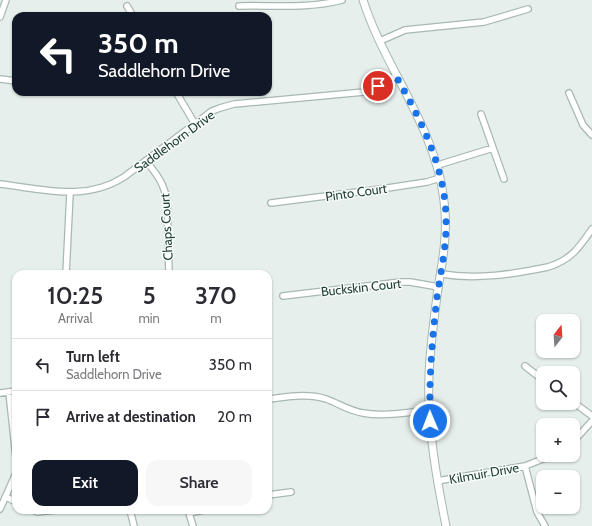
<!DOCTYPE html>
<html lang="en">
<head>
<meta charset="utf-8">
<style>
	:root { --surface:#fff; --page:#f7f7f7; --text:#2b2b33; --muted:#7c7c81; --line:#e1e1e2; --accent:#111827 }
	body { margin:0; font-family:Cabin,sans-serif; background:var(--page); color:var(--text); height:100vh; display:flex; flex-direction:column; font-size:15px; white-space:nowrap }
	* { box-sizing:border-box; margin:0 }
	p { font-size:13px; color:var(--muted) }
	.icon { flex:none; width:22px; height:22px; fill:none; stroke:currentColor; stroke-width:2; stroke-linecap:round; stroke-linejoin:round }
	.map { position:relative; flex:1; overflow:hidden }
	.side { position:absolute; left:12px; top:270px; width:260px; height:244px; display:flex; flex-direction:column; background:var(--surface); border-radius:12px; box-shadow:0 1px 3px #0004 }
	.side>* { flex:none }
	.guide { position:absolute; left:12px; top:12px; width:260px; height:84px; border-radius:12px; box-shadow:0 1px 3px #0004; background:#111827; color:#fff; overflow:hidden }
	.needle { width:26px; rotate:17deg }
	.controls { position:absolute; left:536px; top:314px; display:grid; gap:8px }
	.controls a { display:grid; place-items:center; width:44px; height:44px; border-radius:8px; background:var(--surface); box-shadow:0 1px 3px #0004; font-size:20px }
	.pin { position:absolute; display:grid; place-items:center; width:34px; height:34px; color:#fff; margin:-17px; border:2px solid #fff; border-radius:50%; box-shadow:0 1px 4px #0007 }
	.me { position:absolute; width:44px; margin:-22px; rotate:359deg; stroke-linejoin:round; filter:drop-shadow(0 0 3px #0008) }
	.turn { display:flex; align-items:center; gap:14px; height:84px; padding:0 20px; font-size:18px }
	.turn .icon { width:52px; height:52px; stroke-width:2.5 }
	.turn b { display:block; font-size:28px; line-height:34px }
	.eta { display:flex; justify-content:space-evenly; align-items:center; height:68px; text-align:center }
	.eta b { font-size:24px; font-weight:600; line-height:28px }
	.cta { display:flex; gap:8px; margin-top:auto; padding:8px 20px }
	.cta a { flex:1; height:46px; border-radius:12px; background:var(--accent); color:#fff; font-size:16px; font-weight:600; line-height:46px; text-align:center }
	.cta a+a { background:var(--page); color:var(--text) }
	ul { padding:0; list-style:none }
	li { display:flex; align-items:center; gap:12px; height:52px; padding:0 20px; border-top:1px solid var(--line) }
	li div { flex:1 }
	li b { display:block; font-size:15px }
	li em { font-style:normal }
	.map>svg:first-child { display:block }
	.lines { fill:none; stroke-linecap:round; stroke-linejoin:round }
	.minor-casing { stroke:#a8b8b2; stroke-width:8 }
	.tertiary-casing { stroke:#a8b8b2; stroke-width:9 }
	.minor { stroke:#fff; stroke-width:5.5 }
	.tertiary { stroke:#fff; stroke-width:7 }
	.route { stroke:#1a73e8; stroke-width:7; stroke-dasharray:0 12.6 }
	.labels { text-anchor:middle; stroke-width:3; stroke-linejoin:round; paint-order:stroke }
	.street-label { font-size:13px; fill:#24423a; stroke:#f7fbf9 }
</style>
</head>
<body>
<div class="map">
<svg width="592" height="526" viewBox="0 0 592 526">
	<rect width="100%" height="100%" fill="#e6efeb"/>
	<g class="lines">
		<!-- minor casing -->
		<g class="minor-casing">
			<path id="minor" d="M 127,6 L 133,16
				M 239,6 C 273,5 309,9 342,0
				M 0,17 L 6,0
				M 380,41 L 405,30 L 484,22 L 528,9
				M 0,79 L 16,81
				M 176,92 L 195,124
				M 569,93 L 583,125 L 592,135
				M 481,114 L 504,179
				M 147,162 C 157,175 164,183 167,201 L 169,274
				M 438,165 L 493,148
				M 0,184 C 43,189 85,202 124,177 L 212,111 L 220,108 L 234,104 L 364,92 L 396,76
				M 271,203 L 381,189 L 427,182 L 440,178
				M 66,274 L 70,193
				M 442,274 C 476,280 514,274 548,267 C 571,260 579,248 592,229
				M 283,296 L 401,282 L 410,282 L 439,287
				M 525,366 L 543,380
				M 9,392 L 16,458
				M 0,393 L 16,391
				M 268,399 C 287,397 307,393 326,399 C 338,403 349,411 363,413 C 383,417 409,412 430,410
				M 573,402 L 592,416
				M 573,442 L 592,421
				M 525,466 L 537,512 L 545,526
				M 437,481 L 525,466 L 553,455
				M 268,495 L 291,492
				M 6,497 L 16,502
				M 0,509 L 16,473
				M 33,510 L 37,512 L 56,510
				M 130,510 L 134,526
				M 188,510 L 193,526
				M 189,513 L 204,510"/>
		</g>
		<!-- tertiary casing -->
		<g class="tertiary-casing">
			<path id="tertiary" d="M 363,0 C 385,69 436,127 444,201 C 448,231 443,259 438,288 C 435,311 432,334 430,358 C 425,414 435,471 446,526"/>
		</g>
		<!-- minor -->
		<use href="#minor" class="minor"/>
		<!-- tertiary -->
		<use href="#tertiary" class="tertiary"/>
	</g>
	<g class="lines">
		<!-- route -->
		<path class="route" d="M 378,86 L 396,76 C 421,120 445,167 446,218 C 447,245 441,270 437,297 C 432,340 429,378 430,421"/>
	</g>
	<g class="labels">
		<!-- street labels -->
		<g class="street-label">
			<text transform="translate(174 141) rotate(-36)" y="5">Saddlehorn Drive</text>
			<text transform="translate(356 192) rotate(-8)" y="5">Pinto Court</text>
			<text transform="translate(166 227) rotate(-93)" y="5">Chaps Court</text>
			<text transform="translate(361 287) rotate(-6)" y="5">Buckskin Court</text>
			<text transform="translate(484 473) rotate(-10)" y="5">Kilmuir Drive</text>
		</g>
	</g>
</svg>
<div class="controls">
<a><svg class="needle" viewBox="-14 -14 28 28"><path d="M0-13l5 13h-10z" fill="#e53935"/><path d="M0 13l5-13h-10z" fill="#7c7c81"/></svg></a>
<a><svg class="icon" aria-label="search" viewBox="0 0 24 24"><circle cx="10" cy="10" r="6"/><path d="M15 15l6 6"/></svg></a>
<a>+</a>
<a>−</a>
</div>
<div class="pin" style="left:378px;top:86px;background:#d93025"><svg class="icon" aria-label="arrive" viewBox="0 0 24 24"><path d="M6 21V4h12l-3 4 3 4H6"/></svg></div>
<svg class="me" style="left:430px;top:421px" viewBox="-20 -20 40 40"><circle r="17" fill="#1a73e8" stroke="#fff" stroke-width="3"/><path d="M0-11L8 9 0 5-8 9z" fill="#fff"/></svg>
<div class="guide">
<div class="turn"><svg class="icon" aria-label="left" viewBox="0 0 24 24"><path d="M17 20v-9H6M10 6l-5 5 5 5"/></svg><div><b>350 m</b>Saddlehorn Drive</div></div>
</div>
<section class="side">
<div class="eta">
<div><b>10:25</b><p>Arrival</p></div>
<div><b>5</b><p>min</p></div>
<div><b>370</b><p>m</p></div>
</div>
<ul>
<li><svg class="icon" aria-label="left" viewBox="0 0 24 24"><path d="M17 20v-9H6M10 6l-5 5 5 5"/></svg><div><b>Turn left</b><p>Saddlehorn Drive</p></div><em>350 m</em></li>
<li><svg class="icon" aria-label="arrive" viewBox="0 0 24 24"><path d="M6 21V4h12l-3 4 3 4H6"/></svg><div><b>Arrive at destination</b></div><em>20 m</em></li>
</ul>
<div class="cta"><a>Exit</a><a>Share</a></div>
</section>
</div>
</body>
</html>
